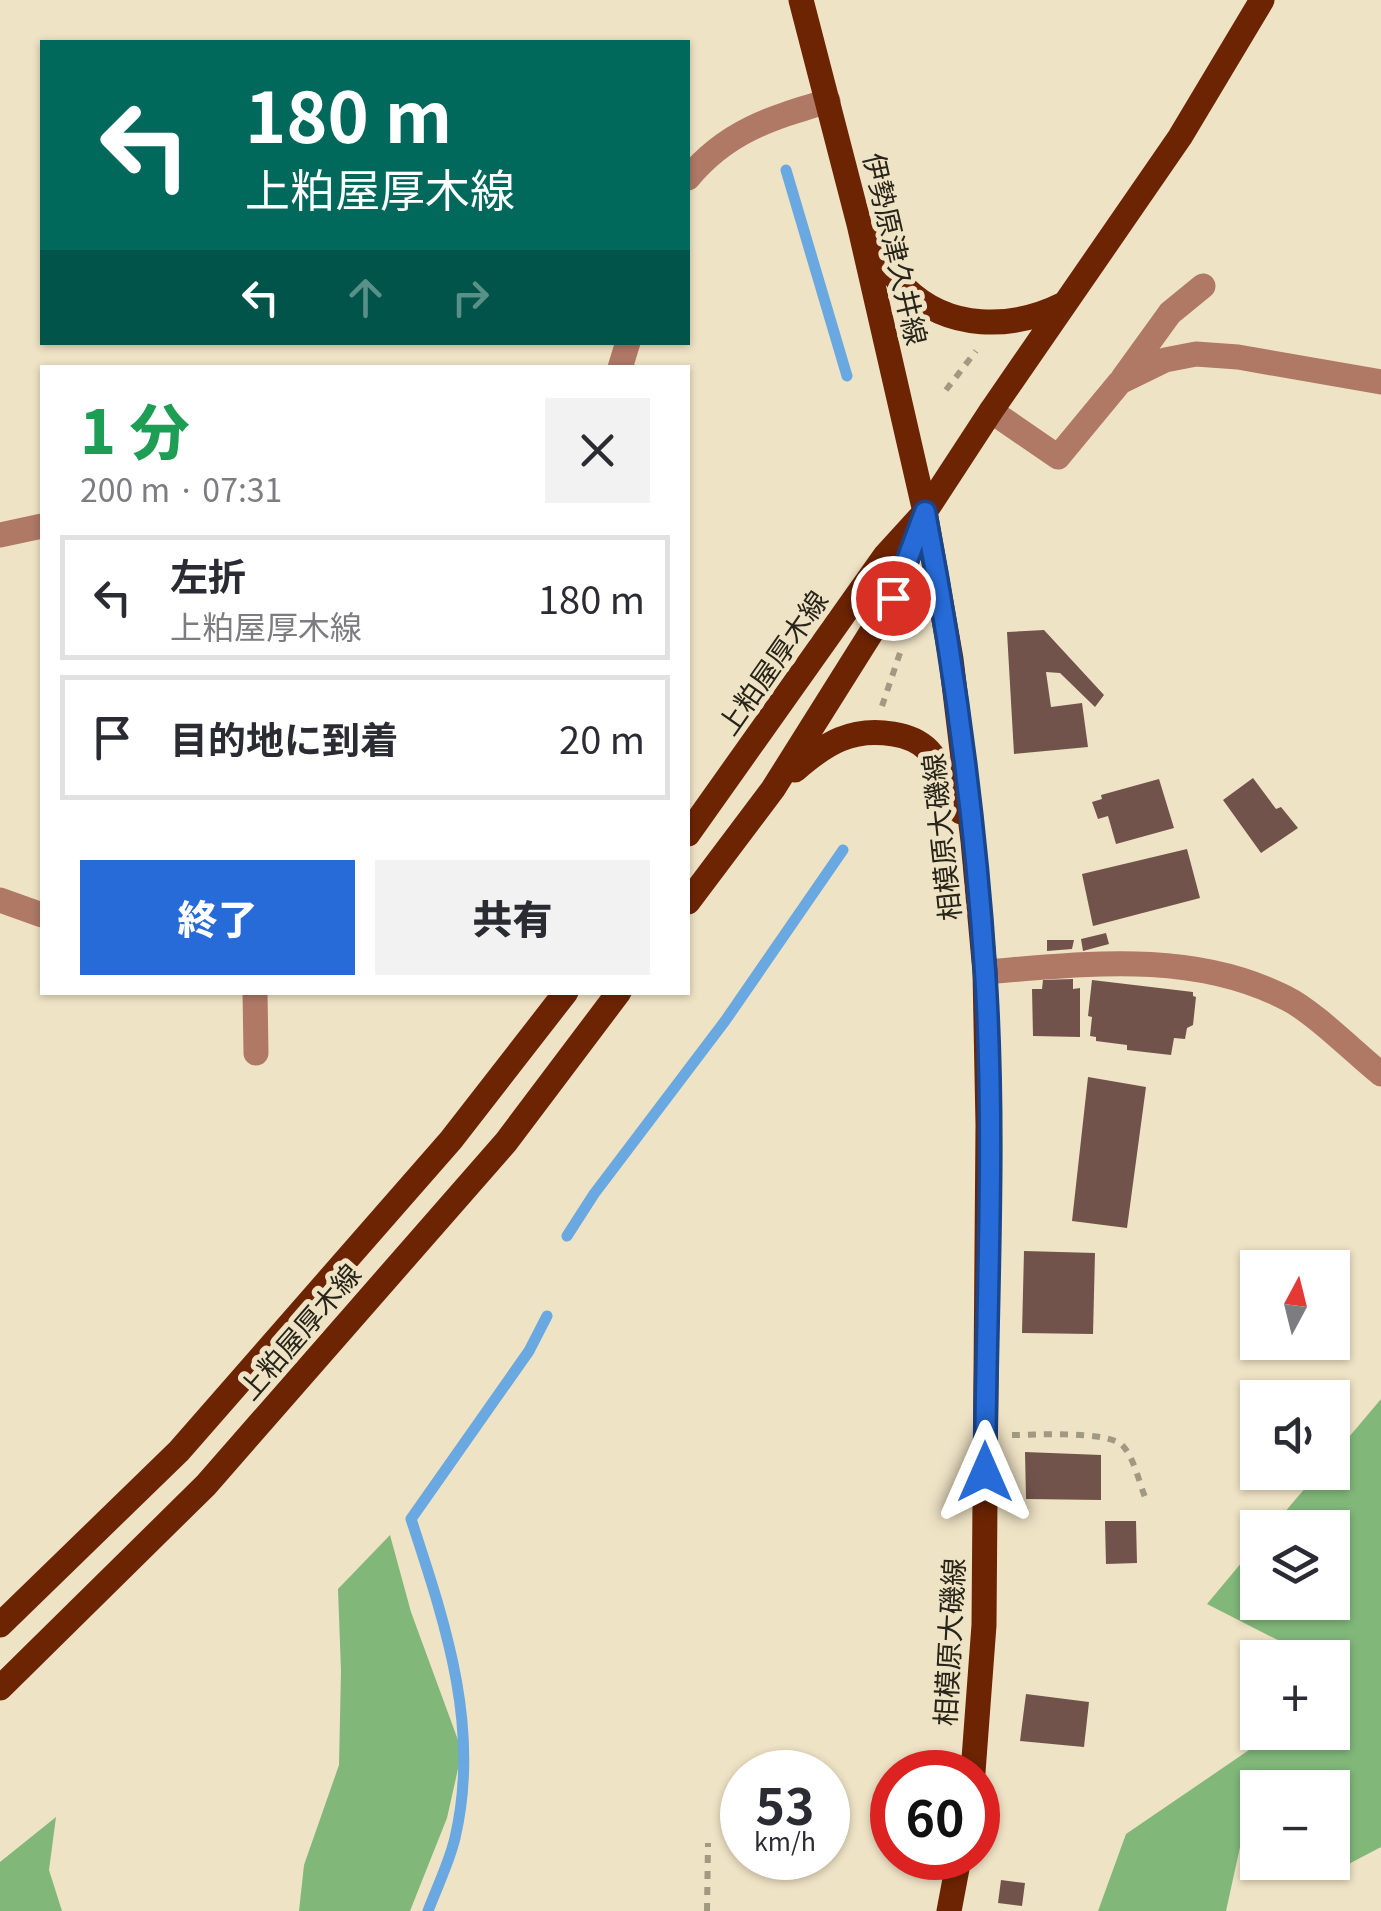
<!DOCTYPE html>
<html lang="ja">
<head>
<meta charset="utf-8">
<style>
	:root { --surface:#fff; --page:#f2f2f3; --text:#2b2b33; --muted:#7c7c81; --line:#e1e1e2; --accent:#266bd7 }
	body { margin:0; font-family:Georgia,"Noto Sans JP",serif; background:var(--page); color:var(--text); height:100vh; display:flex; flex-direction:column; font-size:38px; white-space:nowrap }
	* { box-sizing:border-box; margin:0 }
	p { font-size:32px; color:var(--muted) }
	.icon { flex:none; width:55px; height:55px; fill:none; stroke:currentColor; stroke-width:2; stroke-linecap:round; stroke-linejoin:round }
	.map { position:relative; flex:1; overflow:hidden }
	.details { position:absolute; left:40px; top:365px; width:650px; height:630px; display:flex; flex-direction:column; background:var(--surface); border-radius:0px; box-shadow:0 2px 8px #0004 }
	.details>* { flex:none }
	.guide { position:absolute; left:40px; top:40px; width:650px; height:305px; border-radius:0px; box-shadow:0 2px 8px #0004; background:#00695c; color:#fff; overflow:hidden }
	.needle { width:65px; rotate:7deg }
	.controls { position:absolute; left:1240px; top:1250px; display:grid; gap:20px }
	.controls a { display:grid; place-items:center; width:110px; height:110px; border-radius:0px; background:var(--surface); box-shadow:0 2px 8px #0004; font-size:50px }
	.speed { position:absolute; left:720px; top:1750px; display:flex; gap:20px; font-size:50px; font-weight:700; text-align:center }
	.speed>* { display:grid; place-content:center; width:130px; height:130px; border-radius:50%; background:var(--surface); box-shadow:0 2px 8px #0004; line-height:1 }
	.speed small { font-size:25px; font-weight:400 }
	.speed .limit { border:15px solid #d22; background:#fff; color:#111 }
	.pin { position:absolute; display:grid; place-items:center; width:85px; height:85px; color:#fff; margin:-42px; border:5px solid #fff; border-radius:50%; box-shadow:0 2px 10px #0007 }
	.me { position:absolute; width:110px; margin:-55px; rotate:0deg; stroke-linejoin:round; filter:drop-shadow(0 0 8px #0008) }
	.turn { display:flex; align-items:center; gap:35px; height:210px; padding:0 40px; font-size:45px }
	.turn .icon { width:130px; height:130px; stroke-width:2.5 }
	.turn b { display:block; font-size:70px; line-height:85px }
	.lanes { display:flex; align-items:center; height:95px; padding:0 40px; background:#0003; justify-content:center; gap:50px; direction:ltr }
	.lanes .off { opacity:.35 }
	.round { display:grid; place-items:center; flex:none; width:105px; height:105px; border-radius:0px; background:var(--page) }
	.head { display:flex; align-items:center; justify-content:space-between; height:170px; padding:0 40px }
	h1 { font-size:60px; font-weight:800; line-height:75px; color:#1e9e55 }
	.action { display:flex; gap:20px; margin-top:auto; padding:20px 40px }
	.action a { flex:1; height:115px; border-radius:0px; background:var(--accent); color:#fff; font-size:40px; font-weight:800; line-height:115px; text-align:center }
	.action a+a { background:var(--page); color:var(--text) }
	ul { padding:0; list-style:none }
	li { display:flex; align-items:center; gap:30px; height:125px; margin:0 20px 15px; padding:0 20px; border:5px solid var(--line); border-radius:0px }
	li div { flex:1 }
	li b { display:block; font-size:38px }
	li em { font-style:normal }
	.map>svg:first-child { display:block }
	.forest { fill:#81b87a }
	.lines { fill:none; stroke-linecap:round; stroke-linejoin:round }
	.stream { stroke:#69a8e0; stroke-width:11 }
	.building { fill:#71534b }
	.path { stroke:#a29982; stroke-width:6; stroke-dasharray:8 8; stroke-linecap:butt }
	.minor { stroke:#af7966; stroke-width:25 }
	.major { stroke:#6d2403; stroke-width:25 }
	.route-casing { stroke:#19468c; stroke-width:25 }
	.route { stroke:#266bd7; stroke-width:18 }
	.labels { text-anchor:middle; stroke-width:10; stroke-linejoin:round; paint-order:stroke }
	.street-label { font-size:28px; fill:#282419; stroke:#efe3c5 }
</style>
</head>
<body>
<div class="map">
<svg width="1381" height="1911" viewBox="0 0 1381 1911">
	<rect width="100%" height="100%" fill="#efe3c5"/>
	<!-- forest -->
	<path class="forest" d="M 1381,1399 L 1381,1847 L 1341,1868 L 1324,1863 L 1332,1862 L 1332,1788 L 1258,1788 L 1257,1842 L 1242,1838 L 1226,1911 L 1098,1911 L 1126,1834 L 1274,1733 L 1332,1732 L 1333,1680 L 1340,1673 L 1333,1669 L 1332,1658 L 1311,1657 L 1207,1604 L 1257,1544 L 1258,1602 L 1332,1602 L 1332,1528 L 1272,1527 L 1318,1473 L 1332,1472 L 1333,1456 Z
		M 390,1535 L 411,1612 L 462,1751 L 447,1818 L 410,1911 L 299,1911 L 304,1865 L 339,1765 L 341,1671 L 338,1589 Z
		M 56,1817 L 49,1870 L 62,1911 L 0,1911 L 0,1862 Z"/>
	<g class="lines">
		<!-- stream -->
		<path class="stream" d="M 786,170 L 847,376
			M 567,1236 L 594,1194 L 725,1021 L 843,850
			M 428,1911 C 437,1887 449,1863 455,1838 C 481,1727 445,1623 411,1519 L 529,1351 L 547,1316"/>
	</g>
	<!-- building -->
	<path class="building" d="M 1044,630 L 1104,695 L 1095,707 L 1060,673 L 1046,672 L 1051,707 L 1082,703 L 1088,747 L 1014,754 L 1007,632 Z
		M 1253,778 L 1276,809 L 1281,807 L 1298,828 L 1261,853 L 1223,800 Z
		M 1159,779 L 1174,828 L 1116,844 L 1108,816 L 1098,819 L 1092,802 L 1102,799 L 1101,795 Z
		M 1187,849 L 1200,898 L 1093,926 L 1082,874 Z
		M 1106,933 L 1109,944 L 1083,951 L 1081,939 Z
		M 1047,940 L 1074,940 L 1072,949 L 1047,951 Z
		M 1073,979 L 1073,989 L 1080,988 L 1080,1037 L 1033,1036 L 1032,989 L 1042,989 L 1043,980 Z
		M 1092,980 L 1193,992 L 1193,996 L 1196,997 L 1193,1025 L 1187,1028 L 1185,1039 L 1174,1038 L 1171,1055 L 1127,1050 L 1127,1045 L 1096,1041 L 1096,1037 L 1090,1036 L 1092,1017 L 1088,1016 Z
		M 1088,1077 L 1146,1087 L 1127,1228 L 1072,1221 Z
		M 1024,1251 L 1095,1253 L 1093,1334 L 1022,1333 Z
		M 1025,1452 L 1101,1455 L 1101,1500 L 1026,1499 Z
		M 1105,1521 L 1136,1521 L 1137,1563 L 1106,1564 Z
		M 1026,1694 L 1089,1702 L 1084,1747 L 1020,1741 Z
		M 1001,1880 L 1025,1883 L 1022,1906 L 998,1903 Z"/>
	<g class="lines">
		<!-- path -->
		<path class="path" d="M 946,390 L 976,351
			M 882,706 L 902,647
			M 1012,1435 C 1034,1435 1109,1430 1123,1446 C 1134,1458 1139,1482 1145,1497
			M 707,1911 L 708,1843"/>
		<!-- minor -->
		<path class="minor" d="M 688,178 C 727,131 771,118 828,101
			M 620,368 L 628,342
			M 1123,378 L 1170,313 L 1203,286
			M 991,411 L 1058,457 L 1120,382 L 1165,360 L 1196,354 L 1238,357 L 1381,382
			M 0,535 L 42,526
			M 0,900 L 42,915
			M 985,972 C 1086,964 1192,950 1286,998 C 1313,1011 1356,1054 1381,1074
			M 255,992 L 256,1053"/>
		<!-- major -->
		<path class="major" d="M 801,0 L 859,224 L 925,512 L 951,659 L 973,841 L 985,972 L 988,1125 L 984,1625 L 973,1772
			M 868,236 C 879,253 890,273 904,287 C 948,331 1012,330 1064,304
			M 795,770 C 826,743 852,727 893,734 C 906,736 919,741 928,750 C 944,767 952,791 961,812
			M 688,834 L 885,556 L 925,512 L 991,411 L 1180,137 L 1262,0
			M 688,902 L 773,789 L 893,598 L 920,526
			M 0,1625 L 179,1451 L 451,1140 L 566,992
			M 0,1688 L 206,1485 L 506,1142 L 619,992
			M 949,1911 L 959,1858"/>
	</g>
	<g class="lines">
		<!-- route casing -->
		<g class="route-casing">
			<path id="route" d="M 893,598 L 925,512 C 954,664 975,817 985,971 C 996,1137 986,1305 985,1472"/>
		</g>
		<!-- route -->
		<use href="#route" class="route"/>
	</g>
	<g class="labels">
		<!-- street labels -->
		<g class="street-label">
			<text transform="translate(895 249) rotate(77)" y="10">伊勢原津久井線</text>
			<text transform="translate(773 663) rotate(-55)" y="10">上粕屋厚木線</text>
			<text transform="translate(942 837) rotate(-96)" y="10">相模原大磯線</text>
			<text transform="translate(300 1332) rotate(-49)" y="10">上粕屋厚木線</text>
			<text transform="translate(950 1642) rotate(-87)" y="10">相模原大磯線</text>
		</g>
	</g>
</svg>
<div class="controls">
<a><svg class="needle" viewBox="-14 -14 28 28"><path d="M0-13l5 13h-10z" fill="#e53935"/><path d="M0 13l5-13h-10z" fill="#7c7c81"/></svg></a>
<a><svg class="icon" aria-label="sound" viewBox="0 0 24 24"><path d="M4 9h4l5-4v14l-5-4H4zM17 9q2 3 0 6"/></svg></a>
<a><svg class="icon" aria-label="layers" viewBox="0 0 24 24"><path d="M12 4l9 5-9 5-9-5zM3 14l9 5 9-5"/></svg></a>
<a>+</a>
<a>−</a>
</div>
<div class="speed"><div>53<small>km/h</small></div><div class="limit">60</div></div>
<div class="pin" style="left:893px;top:598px;background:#d93025"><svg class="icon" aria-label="arrive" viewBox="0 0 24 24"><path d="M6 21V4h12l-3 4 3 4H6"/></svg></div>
<svg class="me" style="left:985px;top:1472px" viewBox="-20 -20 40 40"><path d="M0-17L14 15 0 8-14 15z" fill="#266bd7" stroke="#fff" stroke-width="4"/></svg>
<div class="guide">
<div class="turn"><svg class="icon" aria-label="left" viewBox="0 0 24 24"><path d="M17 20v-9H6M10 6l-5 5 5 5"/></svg><div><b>180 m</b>上粕屋厚木線</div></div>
<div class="lanes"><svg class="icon" aria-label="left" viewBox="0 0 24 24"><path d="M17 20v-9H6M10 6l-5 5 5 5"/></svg><svg class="icon off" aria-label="ahead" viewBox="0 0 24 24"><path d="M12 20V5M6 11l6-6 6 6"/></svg><svg class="icon off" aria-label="right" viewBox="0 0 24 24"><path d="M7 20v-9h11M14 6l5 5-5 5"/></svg></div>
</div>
<section class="details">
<div class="head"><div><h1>1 分</h1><p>200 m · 07:31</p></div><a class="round"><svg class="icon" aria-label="close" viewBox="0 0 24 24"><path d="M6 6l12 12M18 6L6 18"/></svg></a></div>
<ul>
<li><svg class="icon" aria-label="left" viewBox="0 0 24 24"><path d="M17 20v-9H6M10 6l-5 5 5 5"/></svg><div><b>左折</b><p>上粕屋厚木線</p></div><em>180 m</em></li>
<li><svg class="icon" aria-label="arrive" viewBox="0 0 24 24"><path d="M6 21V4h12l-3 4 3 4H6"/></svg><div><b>目的地に到着</b></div><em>20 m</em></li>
</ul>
<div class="action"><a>終了</a><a>共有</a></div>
</section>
</div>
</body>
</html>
